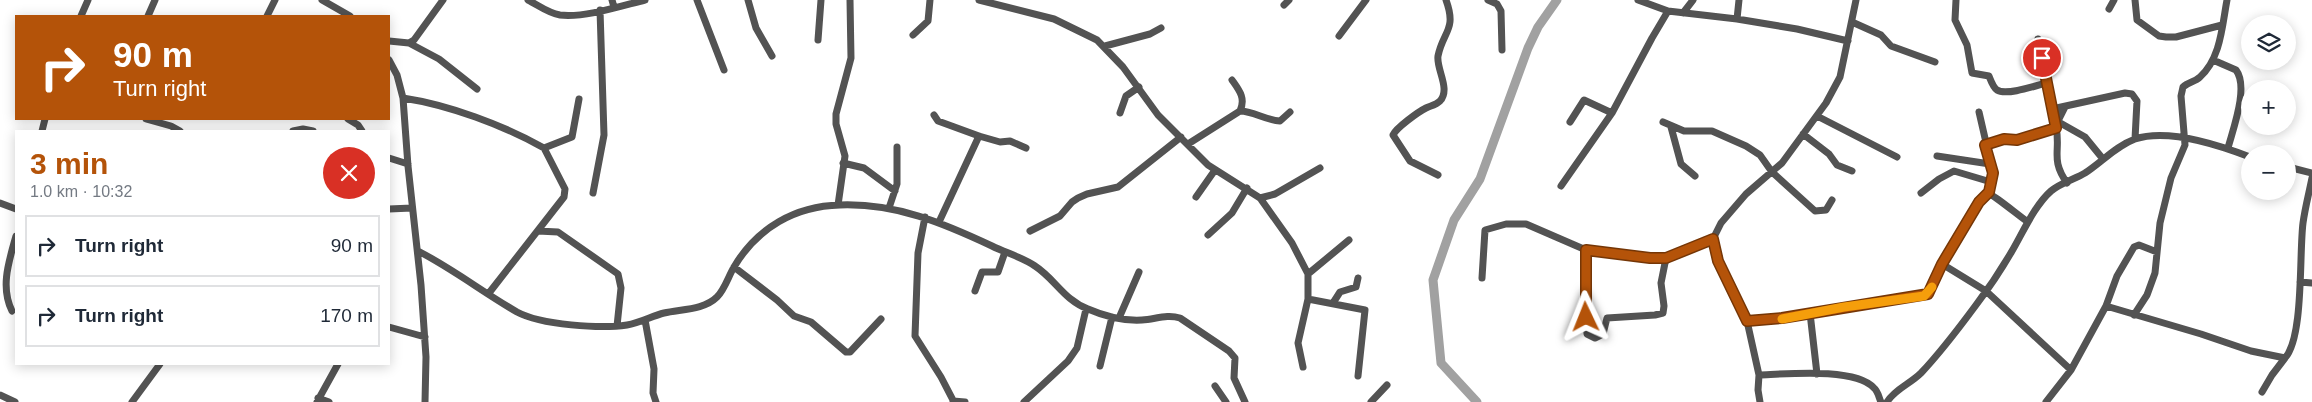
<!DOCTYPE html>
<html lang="en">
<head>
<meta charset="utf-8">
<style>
	:root { --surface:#fff; --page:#f6f6f7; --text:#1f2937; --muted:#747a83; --line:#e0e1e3; --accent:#b45309 }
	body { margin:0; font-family:Arial,sans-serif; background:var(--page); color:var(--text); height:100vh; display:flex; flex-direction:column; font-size:19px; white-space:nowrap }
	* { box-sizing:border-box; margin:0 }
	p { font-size:16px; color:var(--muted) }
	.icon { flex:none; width:28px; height:28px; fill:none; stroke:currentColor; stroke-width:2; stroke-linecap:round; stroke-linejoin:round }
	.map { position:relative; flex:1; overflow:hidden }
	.drawer { position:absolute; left:15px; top:130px; width:375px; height:235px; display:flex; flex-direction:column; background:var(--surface); border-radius:0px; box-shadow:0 2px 12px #0003 }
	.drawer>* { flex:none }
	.hud { position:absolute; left:15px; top:15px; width:375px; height:105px; border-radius:0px; box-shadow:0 2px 12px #0003; background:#b45309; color:#fff; overflow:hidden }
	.fabs { position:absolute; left:2241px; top:15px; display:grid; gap:10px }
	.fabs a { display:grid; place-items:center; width:55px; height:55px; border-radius:50%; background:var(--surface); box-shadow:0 2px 12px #0003; font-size:25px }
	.pin { position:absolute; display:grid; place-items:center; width:42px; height:42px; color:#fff; margin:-21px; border:2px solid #fff; border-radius:50%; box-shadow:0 1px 5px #0007 }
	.me { position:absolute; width:55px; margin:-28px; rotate:358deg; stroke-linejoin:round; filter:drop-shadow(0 0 4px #0008) }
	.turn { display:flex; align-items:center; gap:18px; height:105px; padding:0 15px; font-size:22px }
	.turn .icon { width:65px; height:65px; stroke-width:2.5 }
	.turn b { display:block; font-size:35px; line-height:42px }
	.round { display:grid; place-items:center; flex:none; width:52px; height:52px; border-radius:26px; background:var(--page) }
	.headline { display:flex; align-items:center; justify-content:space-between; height:85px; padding:0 15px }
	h1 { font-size:30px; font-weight:800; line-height:38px; color:var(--accent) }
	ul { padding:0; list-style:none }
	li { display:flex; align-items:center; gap:15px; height:62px; margin:0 10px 8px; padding:0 5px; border:2px solid var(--line); border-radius:0px }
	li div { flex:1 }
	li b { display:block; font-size:19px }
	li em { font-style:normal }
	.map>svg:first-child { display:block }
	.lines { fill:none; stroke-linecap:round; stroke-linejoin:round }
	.river { stroke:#a1a1a1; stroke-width:9 }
	.minor { stroke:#535353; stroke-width:7 }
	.route-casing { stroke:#753606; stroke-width:12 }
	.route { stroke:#b45309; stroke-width:9 }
	.slow { stroke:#f59e0b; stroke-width:9 }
</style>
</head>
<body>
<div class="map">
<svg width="2312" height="402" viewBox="0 0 2312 402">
	<rect width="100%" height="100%" fill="#fff"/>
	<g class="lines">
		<!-- river -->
		<path class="river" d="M 1477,402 L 1441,363 L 1433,280 L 1454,220 L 1480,179 L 1528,48 L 1538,27 L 1557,0"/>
		<!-- minor -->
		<path class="minor" d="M 322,0 L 350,16
			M 528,0 C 538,5 548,13 560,15 C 584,18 621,6 645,0
			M 612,0 L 614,7
			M 697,0 L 724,70
			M 748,0 L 756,28 L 772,56
			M 979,0 L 1054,19 L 1097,40 L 1123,67 L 1158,115 L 1208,165 L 1260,198 L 1292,243 L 1308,274 L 1308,299 L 1298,343 L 1303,367
			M 1488,0 L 1497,4 L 1501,11 L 1502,50
			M 1638,0 L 1668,11
			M 1956,0 L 1955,20 L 1967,45 L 1972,73 L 1989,76 C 1991,81 1993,87 1997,90 C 2006,96 2035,86 2046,83
			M 2135,0 L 2137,20 L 2159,36 L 2166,37 L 2176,37 L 2222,25
			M 1284,5 L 1289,0
			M 2109,9 L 2114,0
			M 1683,13 L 1693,0
			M 81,16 L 88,0
			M 148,16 L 155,0
			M 267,16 L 275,0
			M 1737,19 L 1739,0
			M 1852,22 L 1881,35 L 1891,46 L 1935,62
			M 913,35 L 928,21 L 930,0
			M 1339,36 L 1366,0
			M 2038,39 C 2043,69 2051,98 2056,127 C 2061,151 2050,159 2067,183
			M 818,40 L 821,0
			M 389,41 L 409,43 L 414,40 L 443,0
			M 409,43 L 439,59 L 477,89
			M 1105,46 L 1150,34 L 1161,28
			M 389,60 L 397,75 L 403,98 L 408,166 L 421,285 L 426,357 L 425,402
			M 2213,60 L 2236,70 C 2249,87 2233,129 2228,148
			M 403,98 C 449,105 503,125 544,148 L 565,189 L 564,197 L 489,293
			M 2052,109 L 2125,93 L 2132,94 L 2137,101 L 2135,139
			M 1240,111 C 1253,111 1265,120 1280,121 L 1290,112
			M 1979,112 L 1993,173 L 1989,192
			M 1120,113 L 1126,96 L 1139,87
			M 934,115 L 938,121 L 979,136 L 1000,142 L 1010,141 L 1026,148
			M 1817,116 L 1897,157
			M 146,119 L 171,126 L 180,131
			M 348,119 L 358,125 L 362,131
			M 2055,120 L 2085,137 L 2103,159
			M 2058,121 L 2065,107
			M 1570,122 L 1584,100 L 1612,113
			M 1663,122 L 1684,131 L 1712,131 L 1746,146 L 1760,155 L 1772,172 L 1815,211 L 1826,210 L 1832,200
			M 1671,127 L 1681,164 L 1695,176
			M 42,131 L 45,119
			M 293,131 L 303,129 L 313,131
			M 1803,134 L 1829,154 L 1837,165 L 1852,171
			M 1188,144 L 1240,111 C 1246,98 1239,90 1232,80
			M 1985,145 L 2004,139 L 2017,140 L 2057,128
			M 544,148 L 572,137 L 579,99
			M 1937,156 L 1990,164
			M 389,158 L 408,164
			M 843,163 L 864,168 L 895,191
			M 2288,167 L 2312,173
			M 1438,175 L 1410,161 L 1393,135 C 1396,128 1418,112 1426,108 C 1430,106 1436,105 1440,101 C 1451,89 1436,69 1438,56 C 1443,31 1457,30 1446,0
			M 1561,186 L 1612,113 L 1652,38 L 1668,11 L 1737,19 L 1797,29 L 1848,41
			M 593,193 L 604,135 L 600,10
			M 1921,193 L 1939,179 L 1954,171 L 1991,182
			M 1196,197 L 1215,170
			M 1260,198 L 1275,194 L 1320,168
			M 0,203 L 16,209
			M 838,205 L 845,156 L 836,124 L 836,114 L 851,58 L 850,0
			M 889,208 L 897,184 L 897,147
			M 389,209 L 412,208
			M 925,217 L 918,253 L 915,336 L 941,377 L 954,402
			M 939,222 L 979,136
			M 538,231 L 558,232 L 618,274 L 621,288 L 617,326
			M 1030,231 L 1060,216 L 1072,202 L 1078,198 L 1087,194 L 1118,187 L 1181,137
			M 1208,235 L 1232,213 L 1247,188
			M 1586,250 L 1585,302 L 1587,334 L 1595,338 L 1603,334 L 1607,318 L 1655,315 L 1663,313 L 1664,306 L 1661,283 L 1666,258
			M 418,251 C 453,269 484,293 517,312 C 541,325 601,329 627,325 C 640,323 652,316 664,313 C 681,309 704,310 717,297 C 725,289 728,277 734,267 C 757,228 795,206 840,205 C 896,203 943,223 992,246 C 1006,253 1022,257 1035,266 C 1055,279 1064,300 1088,309 C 1104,316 1124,321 1142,320 C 1156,319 1167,314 1180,318 L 1229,351 L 1235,358 L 1234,378 L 1245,402
			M 1942,264 L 1986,291 L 2071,370
			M 734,267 L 777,300 L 794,316 L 811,322 L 846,352 L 850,352 L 881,319
			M 1308,274 L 1349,240
			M 1482,278 L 1485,230 L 1506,224 L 1526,224 L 1586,250 L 1650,258 L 1666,258 L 1713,239
			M 2300,282 L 2312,283
			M 975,291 L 982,272 L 998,272 L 1005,252
			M 1308,299 L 1365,310 L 1358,376
			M 1333,303 L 1340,292 L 1356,287 L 1358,278
			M 2106,306 L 2117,276 L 2134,247 L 2139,245 L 2157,252
			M 12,311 C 0,287 9,261 16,236
			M 1810,313 L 1817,374
			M 2134,315 L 2147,295 L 2155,273 L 2160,223 L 2171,178 L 2185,145 L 2181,96 L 2183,87 C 2188,82 2195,82 2200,77 C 2221,58 2222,26 2227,0
			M 1119,318 L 1139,272
			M 645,320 L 654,369 L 653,393 L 656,402
			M 1747,321 L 1782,319 L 1844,307 L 1924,296 L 1932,288 L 1942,264 L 1986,193 C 1991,192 2020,217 2028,222
			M 389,327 L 425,337
			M 1100,366 L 1112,317
			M 1759,375 C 1785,374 1856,367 1874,388 C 1878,391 1879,398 1881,402
			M 1215,386 L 1226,402
			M 2262,392 L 2272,375 L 2285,358
			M 0,395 L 15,402
			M 318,398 L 329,402
			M 953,401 L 965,402
			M 132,402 L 160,364
			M 317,402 L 338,364
			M 1024,402 L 1068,361 L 1077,348 L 1086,309
			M 1371,402 L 1387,385
			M 1760,402 L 1758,390 L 1759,375 L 1747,321 L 1718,261 L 1713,239 L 1721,223 L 1746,194 L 1782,163 L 1826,103 L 1840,77 L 1856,0
			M 1887,402 C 1895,389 1910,384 1921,373 C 1941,352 1959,328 1976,305 C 1989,288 2001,270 2012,251 C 2023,232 2035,205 2051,191 C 2060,183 2075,179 2085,173 C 2102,162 2116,146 2135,139 C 2168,128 2219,145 2250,157
			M 2046,402 L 2071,370 L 2106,306 L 2201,334 L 2251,351 L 2285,358 C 2304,337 2299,254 2303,223 C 2305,208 2309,193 2312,178"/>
	</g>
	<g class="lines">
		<!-- route casing -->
		<g class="route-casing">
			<path id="route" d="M 1586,317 L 1586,250 L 1650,258 L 1666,258 L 1713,239 L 1718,261 L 1747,321 L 1782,318 L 1928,294 L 1942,264 L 1979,202 L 1989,192 L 1993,173 L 1985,145 L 2004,139 L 2017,140 L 2056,128 L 2042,58"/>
		</g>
		<!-- route -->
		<use href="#route" class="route"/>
		<!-- slow -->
		<path class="slow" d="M 1782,319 L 1844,307 L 1924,296 L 1932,287"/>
	</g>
</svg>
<div class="fabs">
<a><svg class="icon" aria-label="layers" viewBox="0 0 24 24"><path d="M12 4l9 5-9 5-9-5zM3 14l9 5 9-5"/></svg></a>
<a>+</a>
<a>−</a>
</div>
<div class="pin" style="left:2042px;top:58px;background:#d93025"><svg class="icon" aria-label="arrive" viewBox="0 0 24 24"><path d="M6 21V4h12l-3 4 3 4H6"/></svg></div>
<svg class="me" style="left:1586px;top:317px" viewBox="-20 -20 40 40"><path d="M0-17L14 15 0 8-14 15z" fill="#b45309" stroke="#fff" stroke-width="4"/></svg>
<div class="hud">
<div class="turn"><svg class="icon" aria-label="right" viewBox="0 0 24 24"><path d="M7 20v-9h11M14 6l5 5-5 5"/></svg><div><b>90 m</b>Turn right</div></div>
</div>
<section class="drawer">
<div class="headline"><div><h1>3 min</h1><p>1.0 km · 10:32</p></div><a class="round" style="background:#d93025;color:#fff"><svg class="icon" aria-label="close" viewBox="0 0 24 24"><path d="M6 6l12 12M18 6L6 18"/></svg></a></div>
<ul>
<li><svg class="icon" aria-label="right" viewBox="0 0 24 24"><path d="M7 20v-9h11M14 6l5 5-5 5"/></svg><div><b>Turn right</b></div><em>90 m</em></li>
<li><svg class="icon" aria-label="right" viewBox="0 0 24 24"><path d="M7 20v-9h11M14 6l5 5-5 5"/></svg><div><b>Turn right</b></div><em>170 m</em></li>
</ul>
</section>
</div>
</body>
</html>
